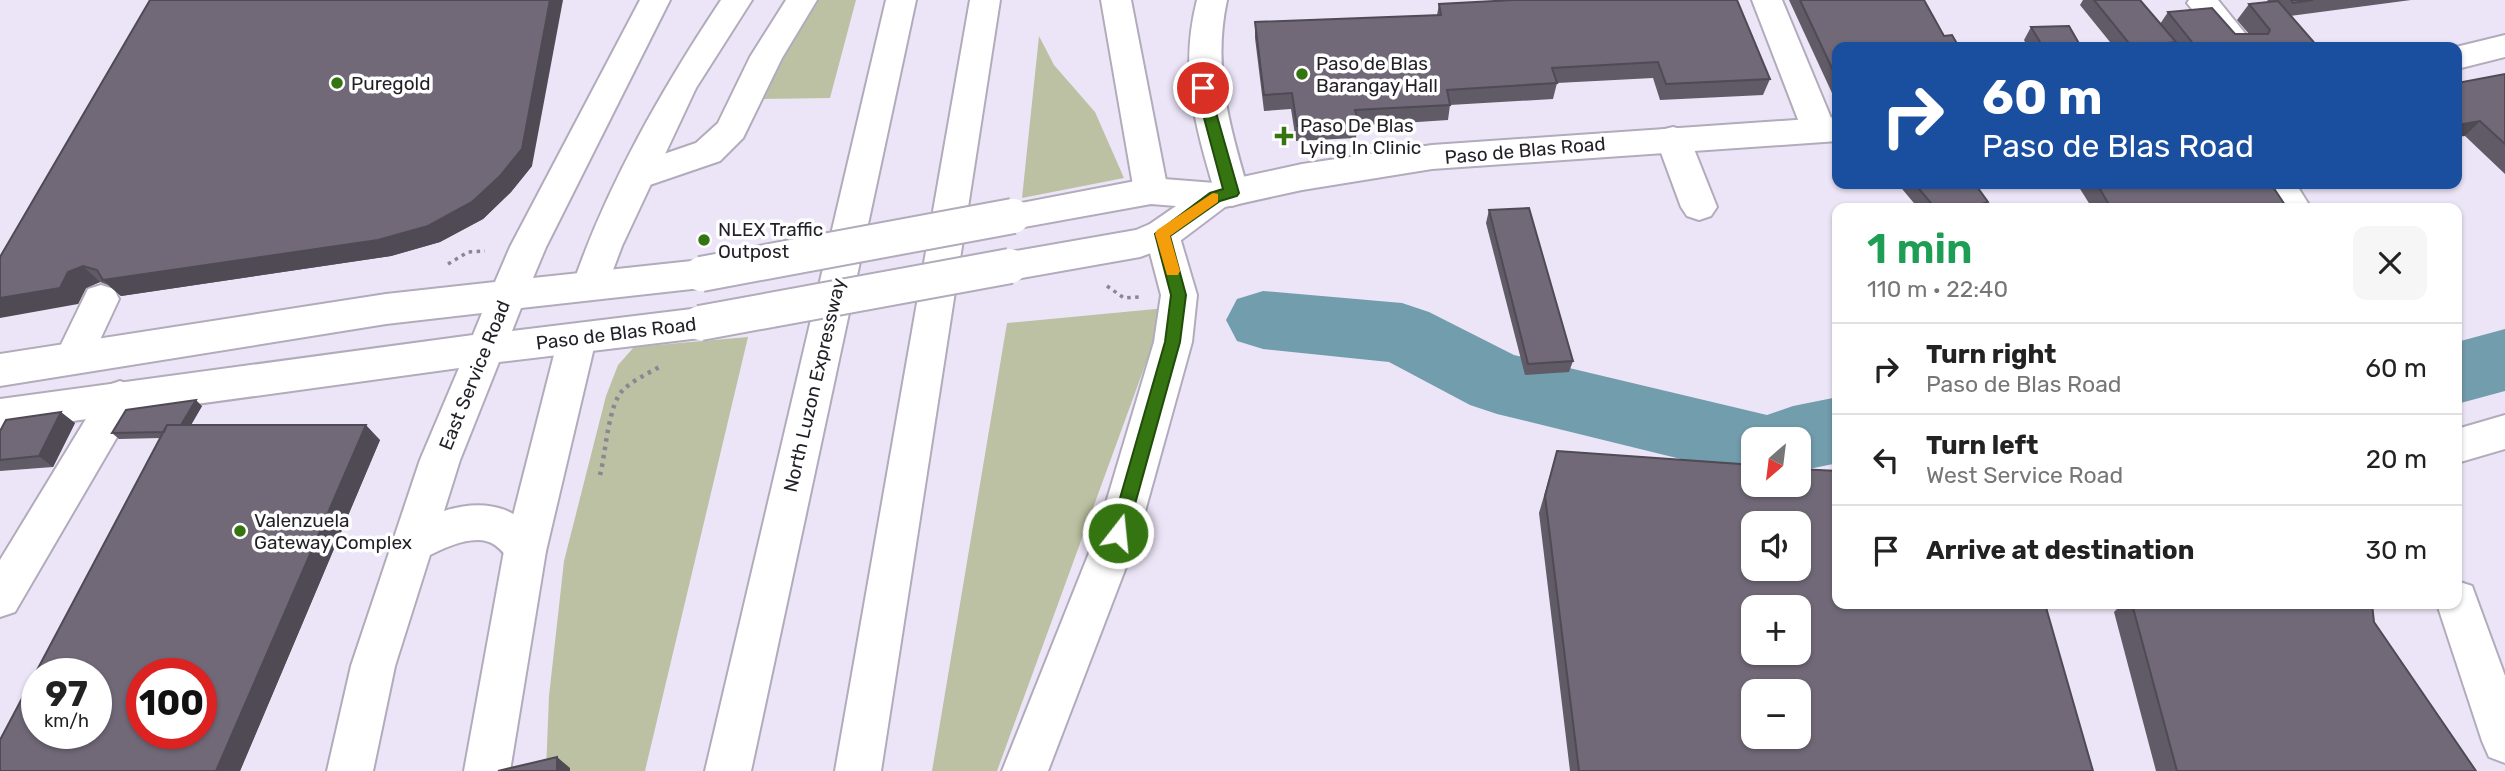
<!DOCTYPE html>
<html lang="en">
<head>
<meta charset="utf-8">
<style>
	:root { --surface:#fff; --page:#f6f6f6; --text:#222; --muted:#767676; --line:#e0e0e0 }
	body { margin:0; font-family:Rubik,sans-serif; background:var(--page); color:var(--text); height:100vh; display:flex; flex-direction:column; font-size:26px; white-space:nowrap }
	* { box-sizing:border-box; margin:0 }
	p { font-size:23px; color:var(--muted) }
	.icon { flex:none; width:38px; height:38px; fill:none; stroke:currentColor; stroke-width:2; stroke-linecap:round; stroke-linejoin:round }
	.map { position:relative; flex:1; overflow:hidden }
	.panel { position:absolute; left:1832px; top:203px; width:630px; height:406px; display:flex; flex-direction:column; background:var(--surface); border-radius:14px; box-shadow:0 2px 5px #0004 }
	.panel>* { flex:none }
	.top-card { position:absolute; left:1832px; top:42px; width:630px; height:147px; border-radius:14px; box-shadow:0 2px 5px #0004; background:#1a4fa0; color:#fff; overflow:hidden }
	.needle { width:46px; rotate:208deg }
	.tools { position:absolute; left:1741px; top:427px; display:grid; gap:14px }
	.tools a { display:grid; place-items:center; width:70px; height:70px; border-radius:14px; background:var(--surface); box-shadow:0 2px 5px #0004; font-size:35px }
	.speed { position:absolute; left:21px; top:658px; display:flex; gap:14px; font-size:35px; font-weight:700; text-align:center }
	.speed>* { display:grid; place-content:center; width:91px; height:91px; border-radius:50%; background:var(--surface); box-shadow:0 2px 5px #0004; line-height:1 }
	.speed small { font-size:18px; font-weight:400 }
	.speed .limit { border:10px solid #d22; background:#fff; color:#111 }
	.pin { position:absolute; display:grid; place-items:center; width:60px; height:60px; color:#fff; margin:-30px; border:4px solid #fff; border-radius:50%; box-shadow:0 2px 7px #0007 }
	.me { position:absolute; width:77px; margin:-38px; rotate:16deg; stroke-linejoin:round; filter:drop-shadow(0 0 5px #0008) }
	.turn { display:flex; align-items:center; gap:24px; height:147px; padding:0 35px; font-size:32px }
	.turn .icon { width:91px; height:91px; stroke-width:2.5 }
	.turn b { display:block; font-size:49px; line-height:60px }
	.round { display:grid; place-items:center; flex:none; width:74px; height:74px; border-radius:14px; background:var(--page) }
	.overview { display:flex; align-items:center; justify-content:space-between; height:119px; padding:0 35px }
	h1 { font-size:42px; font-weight:600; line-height:52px; color:#1e9e55 }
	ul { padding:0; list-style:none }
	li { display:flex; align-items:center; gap:21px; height:91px; padding:0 35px; border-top:2px solid var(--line) }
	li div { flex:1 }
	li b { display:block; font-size:26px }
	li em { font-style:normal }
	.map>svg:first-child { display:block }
	.green { fill:#bdc1a3 }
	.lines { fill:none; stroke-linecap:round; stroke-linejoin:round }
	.river { fill:#729dad; fill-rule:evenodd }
	.minor-casing { stroke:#b1abbb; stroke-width:4 }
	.major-casing { stroke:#b1abbb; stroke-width:4 }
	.highway-casing { stroke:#b1abbb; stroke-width:4 }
	.path-far1 { stroke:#8b8693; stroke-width:3.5; stroke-dasharray:3.5 4.5; stroke-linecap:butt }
	.path { stroke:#8b8693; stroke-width:4.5; stroke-dasharray:3.5 5; stroke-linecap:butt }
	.minor { fill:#fff; fill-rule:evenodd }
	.major { fill:#fff; fill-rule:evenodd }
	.highway { fill:#fff; fill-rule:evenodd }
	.major-bridge-casing { stroke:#b1abbb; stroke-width:38; stroke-linecap:butt }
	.major-bridge { stroke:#fff; stroke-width:34 }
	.wall { fill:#615a67 }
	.shaded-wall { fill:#4f4a54 }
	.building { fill:#716978; stroke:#4f4a54; stroke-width:2; fill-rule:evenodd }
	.route { fill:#347511; stroke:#224c0b; stroke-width:2 }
	.slow { fill:#f59e0b }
	.poi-dot { fill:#347511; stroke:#fff; stroke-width:2.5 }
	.labels { text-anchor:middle; stroke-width:7; stroke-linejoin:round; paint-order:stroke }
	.poi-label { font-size:19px; fill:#221f26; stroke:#fff; text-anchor:start }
	.street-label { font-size:19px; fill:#221f26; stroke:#fff }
</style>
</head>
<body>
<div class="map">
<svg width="2505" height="771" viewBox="0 0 2505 771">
	<rect width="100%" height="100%" fill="#ece5f7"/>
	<!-- green -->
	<path class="green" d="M 810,0 L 856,0 L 830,98 L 759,99 Z
		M 1039,36 L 1054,65 L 1095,112 L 1124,178 L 1022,198 Z
		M 1166,308 L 997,771 L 932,771 L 1007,323 Z
		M 748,337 L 645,771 L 546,771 L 549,696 L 564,561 L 606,396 L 618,365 L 634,347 Z"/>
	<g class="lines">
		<!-- river -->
		<path class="river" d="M 1263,291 L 1402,303 L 1429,312 L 1514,355 L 1767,415 L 1793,406 L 1838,397 L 1838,463 L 1799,471 L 1799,439 L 1754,439 L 1754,477 L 1497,414 L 1470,405 L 1389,362 L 1263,349 L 1237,341 L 1226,320 L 1237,299 Z
			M 2505,329 L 2505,391 L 2457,404 L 2457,342 Z"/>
		<!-- minor casing -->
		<g class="minor-casing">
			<path id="minor" d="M 786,0 L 817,0 L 782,58 L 743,138 L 720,161 L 638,189 L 626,185 L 621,176 L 626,167 L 696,143 L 718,123 L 750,57 Z
				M 1197,0 L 1227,0 C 1212,69 1230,127 1249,193 L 1244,202 L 1232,206 L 1220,202 L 1215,193 C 1195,124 1179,71 1197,0 Z
				M 1752,0 L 1782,0 L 1836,130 L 1831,138 L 1819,142 L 1807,138 L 1802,130 Z
				M 2189,0 L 2218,0 L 2256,47 L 2223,47 L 2187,3 Z
				M 1673,127 L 1685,130 L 1690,139 L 1717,207 L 1711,216 L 1699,220 L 1687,216 L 1681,207 L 1656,139 L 1661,130 Z
				M 2261,184 L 2296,184 L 2311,208 L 2275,208 Z
				M 101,285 L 114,289 L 119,299 L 86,370 L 73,374 L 60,370 L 54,359 L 88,289 Z
				M 120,381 L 134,386 L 139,397 L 134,408 L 15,612 L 0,617 L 0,560 L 106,386 Z
				M 2505,415 L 2505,449 L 2457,463 L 2457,429 Z
				M 2457,581 L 2472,586 L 2505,676 L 2505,763 L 2489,757 L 2482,741 L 2437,604 L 2457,604 Z"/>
		</g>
		<!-- major casing -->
		<g class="major-casing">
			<path id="major" d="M 640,0 L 670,0 L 546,247 L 533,278 L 701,260 L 714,264 L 719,274 L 714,284 L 701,288 L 521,308 L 512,331 L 700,308 L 713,313 L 719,323 L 713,333 L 700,338 L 499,362 L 460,460 L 444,511 C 488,497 526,508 546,551 L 540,564 L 525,570 C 506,563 509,555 495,545 C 477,532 446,547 430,555 L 395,666 L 373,771 L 327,771 L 351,666 L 420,460 L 459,368 L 0,431 L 0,399 L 473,335 L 482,313 L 386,324 L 0,386 L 0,354 L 386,294 L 495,282 L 510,247 Z
				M 2505,35 L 2505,57 L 2457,69 L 2456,47 Z
				M 1838,117 L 1838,141 L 1432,169 L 1302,190 L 1225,207 L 1176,244 L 1140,257 L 1010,280 L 997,276 L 992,266 L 997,256 L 1010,252 L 1136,230 L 1150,224 L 1176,206 L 1151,204 L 1013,229 L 1001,225 L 995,216 L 1001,207 L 1151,178 L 1215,183 L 1302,164 L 1432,145 Z"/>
		</g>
		<!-- highway casing -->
		<g class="highway-casing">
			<path id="highway" d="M 721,0 L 752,0 L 696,88 L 622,246 L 604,294 L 591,298 L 578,294 L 573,284 C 608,183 662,89 721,0 Z
				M 886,0 L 916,0 L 751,771 L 705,771 Z
				M 970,0 L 1000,0 L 881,771 L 835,771 Z
				M 1101,0 L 1131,0 L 1168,191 L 1163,200 L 1151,204 L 1139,200 L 1134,191 Z
				M 1163,221 L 1176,224 L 1197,295 L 1192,342 L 1139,533 L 1048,771 L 1002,771 L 1097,533 L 1154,342 L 1161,295 L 1145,234 L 1150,224 Z
				M 577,324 L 590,328 L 596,339 L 546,551 L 510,771 L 464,771 L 504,551 L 558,339 L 564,328 Z"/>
		</g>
		<!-- path-far1 -->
		<path class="path-far1" d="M 448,264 L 468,252 L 485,251
			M 1107,286 L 1124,298 L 1139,297"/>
		<!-- path -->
		<path class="path" d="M 600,475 C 606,452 608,405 623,390 C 633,380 649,373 661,366"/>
		<!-- minor -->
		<use href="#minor" class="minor"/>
		<!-- major -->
		<use href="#major" class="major"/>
		<!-- highway -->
		<use href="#highway" class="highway"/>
		<!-- major-bridge casing -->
		<g class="major-bridge-casing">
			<path id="major-bridge" d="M 701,274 L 1013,216
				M 700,323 L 1010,266"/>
		</g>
		<!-- major-bridge -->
		<use href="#major-bridge" class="major-bridge"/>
	</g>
	<!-- wall -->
	<path class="wall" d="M 1789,0 L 1924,0 L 1838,47 L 1838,93 L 1832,93 Z
		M 2083,0 L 2140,0 L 2160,24 L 2168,12 L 2235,34 L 2249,34 L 2237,20 L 2249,4 L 2269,2 L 2267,0 L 2411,0 L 2290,16 L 2318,47 L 2114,47 L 2080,5 Z
		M 1439,4 L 1770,79 L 1763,95 L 1660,100 L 1653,78 L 1557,83 L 1553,99 L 1450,105 L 1448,120 L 1357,126 L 1356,138 L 1296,141 L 1291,109 L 1264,111 L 1255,38 L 1255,22 L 1437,15 Z
		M 2031,27 L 2081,47 L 2017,47 L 2027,46 L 2024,40 Z
		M 2505,74 L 2505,174 L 2465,136 Z
		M 532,166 L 511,192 L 483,219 L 440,242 L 391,256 L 121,296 L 108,285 L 100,282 L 86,288 L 78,304 L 0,257 Z
		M 1898,184 L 1975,184 L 1984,208 L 1918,208 Z
		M 2077,184 L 2271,184 L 2287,208 L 2092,208 Z
		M 1489,210 L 1573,361 L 1569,372 L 1525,375 L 1486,223 Z
		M 202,406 L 191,425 L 380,440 L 240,771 L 0,771 L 161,438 L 119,439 L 112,433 Z
		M 75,423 L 53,467 L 0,471 L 0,431 Z
		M 1557,451 L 1838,604 L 2093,771 L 1570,771 L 1539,513 Z
		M 2117,604 L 2372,604 L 2374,622 L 2476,771 L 2156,771 L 2114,612 L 2118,608 Z"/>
	<!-- shaded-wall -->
	<path class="shaded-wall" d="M 550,0 L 563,0 L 532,166 L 511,192 L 483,219 L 440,242 L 391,256 L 121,296 L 103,280 Z
		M 2480,121 L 2465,136 L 2457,137 L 2457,125 Z
		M 1988,202 L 1984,208 L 1968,208 Z
		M 83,266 L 100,282 L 86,288 L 78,304 L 0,318 L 0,298 Z
		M 196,400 L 202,406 L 184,437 L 177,431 Z
		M 61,412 L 75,423 L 53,467 L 39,456 Z
		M 366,425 L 380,440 L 240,771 L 216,771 Z
		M 557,757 L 570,768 L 570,771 L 557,771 Z"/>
	<!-- building -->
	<path class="building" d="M 150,0 L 550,0 L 522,149 L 500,176 L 472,202 L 428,226 L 378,240 L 103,280 L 97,270 L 83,266 L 68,272 L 60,288 L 0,298 L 0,257 Z
		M 1513,0 L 1737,0 L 1770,79 L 1666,84 L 1658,62 L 1552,68 L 1557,83 L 1447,90 L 1450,105 L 1355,110 L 1358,122 L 1297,126 L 1292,93 L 1264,95 L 1255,22 L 1441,15 L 1439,4 Z
		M 1800,0 L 1924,0 L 1944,36 L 1952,35 L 1959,47 L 1838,47 L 1838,81 Z
		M 2094,0 L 2140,0 L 2176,42 L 2132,47 Z
		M 2291,0 L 2313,0 L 2293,3 Z
		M 2278,1 L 2318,47 L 2196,47 L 2168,12 L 2212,8 L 2235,34 L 2268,34 L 2270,30 L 2249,4 Z
		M 2069,26 L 2081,47 L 2043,47 L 2031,27 Z
		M 2505,74 L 2505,144 L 2480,121 L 2457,125 L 2457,83 Z
		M 1915,184 L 1975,184 L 1988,202 L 1968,208 L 1935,208 Z
		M 2097,184 L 2271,184 L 2287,208 L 2111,208 Z
		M 1529,208 L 1573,361 L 1528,364 L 1489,210 Z
		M 196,400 L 181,425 L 167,425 L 164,432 L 112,433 L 126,410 Z
		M 61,412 L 39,456 L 0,460 L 0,431 L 6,420 Z
		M 167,425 L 366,425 L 216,771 L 0,771 L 0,740 ZM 37,674 L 96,674 L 96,733 L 37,733 ZM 142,674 L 201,674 L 201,733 L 142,733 Z
		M 1557,451 L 1754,465 L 1754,485 L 1799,485 L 1799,469 L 1838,471 L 1838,604 L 2045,604 L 2093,771 L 1579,771 L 1545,496 ZM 1754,523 L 1799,523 L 1799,569 L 1754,569 ZM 1754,607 L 1799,607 L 1799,653 L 1754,653 ZM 1754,691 L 1799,691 L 1799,737 L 1754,737 Z
		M 2132,604 L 2372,604 L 2374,622 L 2476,771 L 2177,771 Z
		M 557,757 L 557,771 L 498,771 Z"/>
	<!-- route -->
	<path class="route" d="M 1203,83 L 1209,88 L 1239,193 L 1237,196 L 1220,201 L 1170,236 L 1186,295 L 1180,342 L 1127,533 L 1118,540 L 1110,533 L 1165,342 L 1171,295 L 1155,234 L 1210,193 L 1223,189 L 1196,88 Z"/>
	<!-- slow -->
	<path class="slow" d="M 1213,193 L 1218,194 L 1218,202 L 1170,236 L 1180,271 L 1178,275 L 1167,275 L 1155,234 L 1157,230 Z"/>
	<!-- markers -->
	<g class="poi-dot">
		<circle cx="1302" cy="74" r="7"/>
		<circle cx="337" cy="83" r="7"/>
		<path d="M1280.5 125.5h7v7h7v7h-7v7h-7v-7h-7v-7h7z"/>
		<circle cx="704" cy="240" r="7"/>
		<circle cx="240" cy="531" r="7"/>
	</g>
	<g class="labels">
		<!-- poi labels -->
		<g class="poi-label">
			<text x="1316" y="70">Paso de Blas<tspan x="1316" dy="22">Barangay Hall</tspan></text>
			<text x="351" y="90">Puregold</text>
			<text x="1300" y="132">Paso De Blas<tspan x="1300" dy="22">Lying In Clinic</tspan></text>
			<text x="718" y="236">NLEX Traffic<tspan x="718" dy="22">Outpost</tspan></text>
			<text x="254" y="527">Valenzuela<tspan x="254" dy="22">Gateway Complex</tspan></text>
		</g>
		<!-- street labels -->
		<g class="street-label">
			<text transform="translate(1525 150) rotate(-5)" y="7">Paso de Blas Road</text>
			<text transform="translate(616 333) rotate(-7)" y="7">Paso de Blas Road</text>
			<text transform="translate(474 375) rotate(-68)" y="7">East Service Road</text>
			<text transform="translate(814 385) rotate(-77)" y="7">North Luzon Expressway</text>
		</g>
	</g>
</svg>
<div class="tools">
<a><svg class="needle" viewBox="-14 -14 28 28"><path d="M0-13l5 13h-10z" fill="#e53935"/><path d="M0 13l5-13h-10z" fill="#767676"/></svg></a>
<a><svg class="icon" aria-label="sound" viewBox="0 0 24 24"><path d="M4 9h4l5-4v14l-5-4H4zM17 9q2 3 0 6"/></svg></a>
<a>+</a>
<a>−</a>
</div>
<div class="speed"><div>97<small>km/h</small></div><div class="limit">100</div></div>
<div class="pin" style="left:1203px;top:88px;background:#d93025"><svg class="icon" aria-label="arrive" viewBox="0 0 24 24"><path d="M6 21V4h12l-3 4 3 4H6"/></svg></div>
<svg class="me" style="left:1118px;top:533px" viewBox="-20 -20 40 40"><circle r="17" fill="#347511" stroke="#fff" stroke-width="3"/><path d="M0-11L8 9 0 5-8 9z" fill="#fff"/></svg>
<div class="top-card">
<div class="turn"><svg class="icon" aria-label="right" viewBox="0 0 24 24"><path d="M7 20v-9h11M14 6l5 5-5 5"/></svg><div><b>60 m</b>Paso de Blas Road</div></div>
</div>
<section class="panel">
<div class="overview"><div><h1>1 min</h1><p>110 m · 22:40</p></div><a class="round"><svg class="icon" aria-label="close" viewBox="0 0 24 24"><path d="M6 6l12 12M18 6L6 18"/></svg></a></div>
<ul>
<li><svg class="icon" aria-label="right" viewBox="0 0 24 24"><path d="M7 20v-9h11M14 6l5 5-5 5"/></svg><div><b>Turn right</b><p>Paso de Blas Road</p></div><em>60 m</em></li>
<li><svg class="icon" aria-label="left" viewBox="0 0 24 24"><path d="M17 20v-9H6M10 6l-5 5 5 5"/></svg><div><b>Turn left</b><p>West Service Road</p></div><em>20 m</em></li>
<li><svg class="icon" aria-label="arrive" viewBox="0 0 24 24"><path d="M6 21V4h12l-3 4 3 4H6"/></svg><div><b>Arrive at destination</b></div><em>30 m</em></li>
</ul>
</section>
</div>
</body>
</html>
